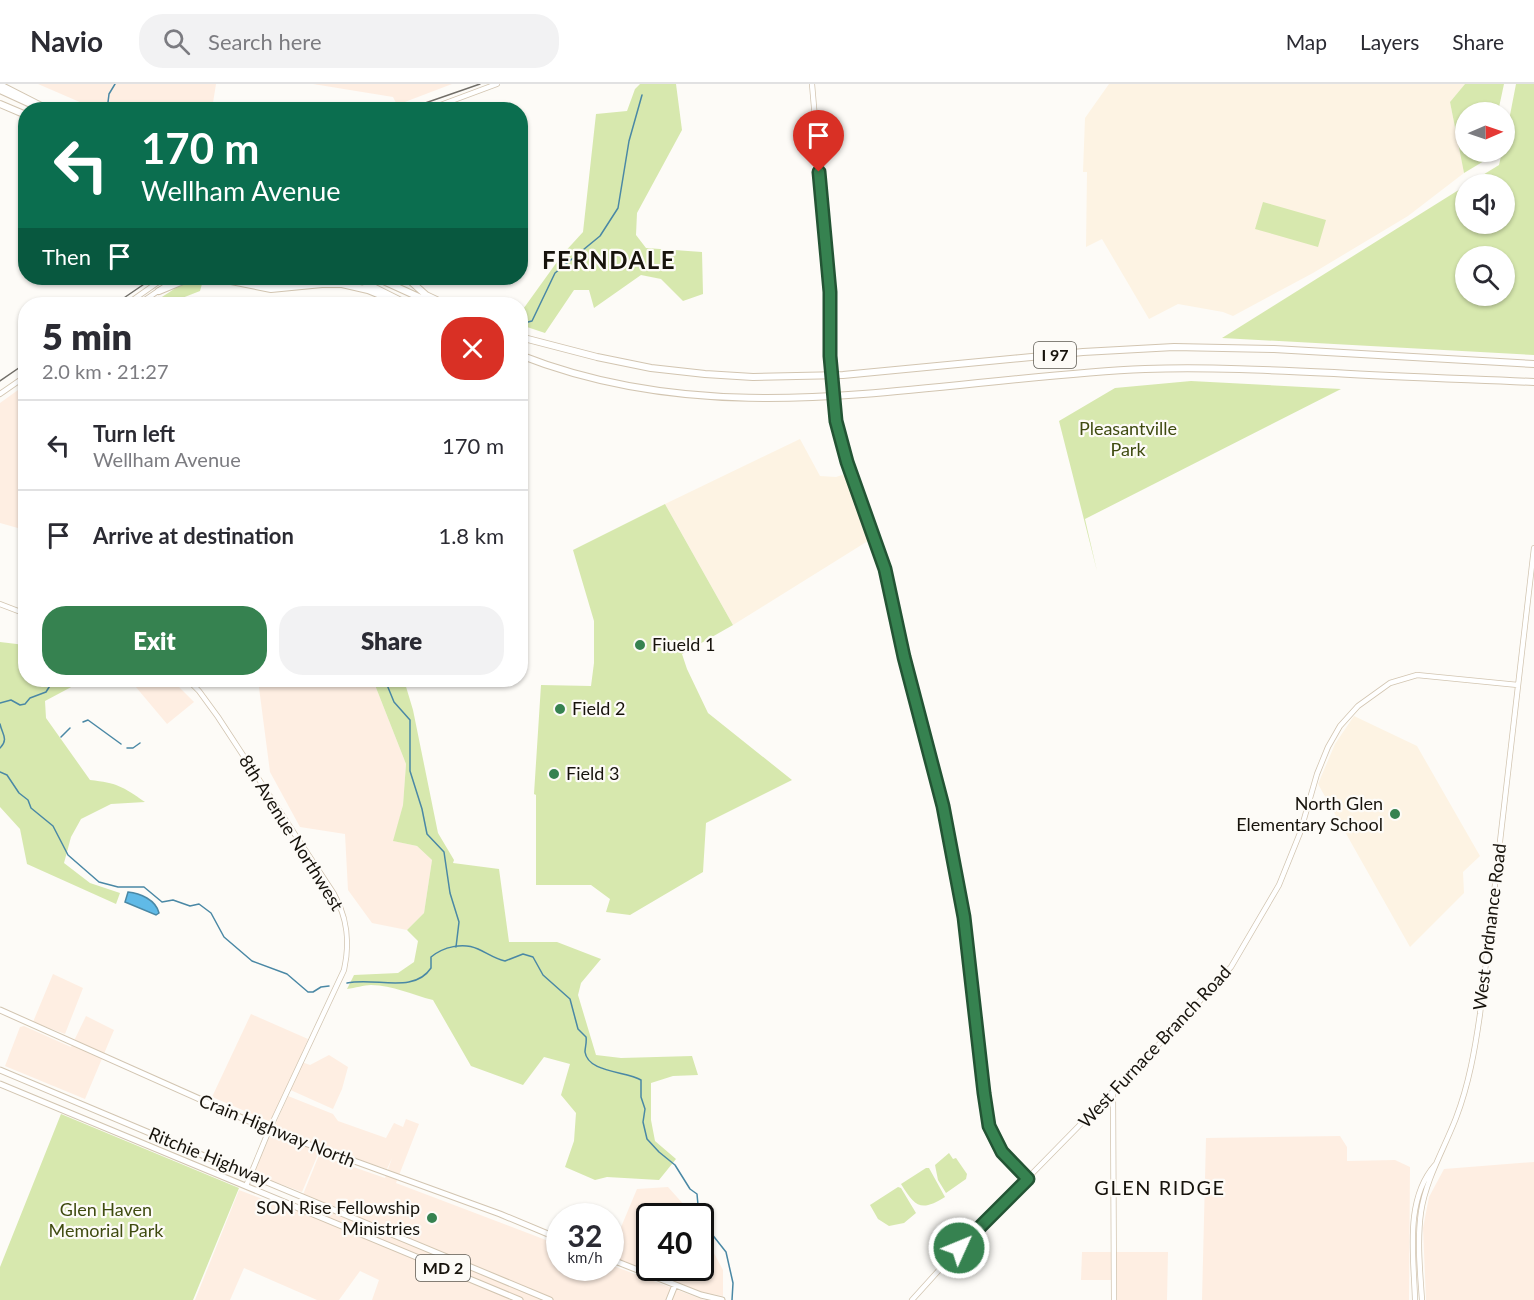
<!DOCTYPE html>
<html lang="en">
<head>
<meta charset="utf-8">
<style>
	:root { --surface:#fff; --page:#f2f2f3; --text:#2b2b33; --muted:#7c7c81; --line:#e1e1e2; --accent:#368250 }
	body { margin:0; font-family:Lato,sans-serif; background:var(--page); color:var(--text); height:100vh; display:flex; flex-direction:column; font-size:22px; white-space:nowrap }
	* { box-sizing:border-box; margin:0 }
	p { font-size:20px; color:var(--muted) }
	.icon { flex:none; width:33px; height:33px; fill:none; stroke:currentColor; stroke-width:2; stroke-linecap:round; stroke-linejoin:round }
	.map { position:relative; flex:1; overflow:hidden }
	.side { position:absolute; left:18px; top:213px; width:510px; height:390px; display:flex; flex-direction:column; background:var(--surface); border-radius:24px; box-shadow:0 2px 4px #0004 }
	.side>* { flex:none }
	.hud { position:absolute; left:18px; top:18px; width:510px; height:183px; border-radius:24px; box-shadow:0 2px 4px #0004; background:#0b6e4f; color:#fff; overflow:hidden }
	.needle { width:39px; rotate:88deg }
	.buttons { position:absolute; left:1455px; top:18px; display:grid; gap:12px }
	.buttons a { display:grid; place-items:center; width:60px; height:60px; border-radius:50%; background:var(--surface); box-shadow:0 2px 4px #0004; font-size:30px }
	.speed { position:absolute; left:546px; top:1119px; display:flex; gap:12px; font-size:30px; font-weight:700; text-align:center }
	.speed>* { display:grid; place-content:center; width:78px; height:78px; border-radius:50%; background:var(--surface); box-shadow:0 2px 4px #0004; line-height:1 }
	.speed small { font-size:15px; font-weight:400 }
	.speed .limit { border:3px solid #111; border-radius:9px; background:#fff; color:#111 }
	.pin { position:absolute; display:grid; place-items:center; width:51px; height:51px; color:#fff; margin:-62px -26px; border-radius:50% 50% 50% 0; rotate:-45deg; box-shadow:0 0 6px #0007 }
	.pin .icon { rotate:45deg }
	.me { position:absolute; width:66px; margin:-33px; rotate:46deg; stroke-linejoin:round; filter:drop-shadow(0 0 4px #0008) }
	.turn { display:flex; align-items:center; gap:21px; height:126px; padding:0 24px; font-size:27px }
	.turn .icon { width:78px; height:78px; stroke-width:2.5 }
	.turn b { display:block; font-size:42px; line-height:51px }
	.then { display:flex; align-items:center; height:57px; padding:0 24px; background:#0003; gap:12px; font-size:22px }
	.round { display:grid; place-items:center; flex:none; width:63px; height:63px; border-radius:24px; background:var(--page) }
	.headline { display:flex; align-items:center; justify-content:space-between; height:102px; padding:0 24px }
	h1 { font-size:36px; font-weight:800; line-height:45px }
	.button { display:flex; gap:12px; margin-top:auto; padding:12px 24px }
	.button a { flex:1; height:69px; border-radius:24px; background:var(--accent); color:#fff; font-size:24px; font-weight:800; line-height:69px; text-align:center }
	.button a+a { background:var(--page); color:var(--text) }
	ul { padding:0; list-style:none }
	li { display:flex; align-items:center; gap:18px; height:90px; padding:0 24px; border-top:2px solid var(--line) }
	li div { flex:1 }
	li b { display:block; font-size:22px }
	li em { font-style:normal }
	header { display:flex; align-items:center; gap:36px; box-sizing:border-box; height:84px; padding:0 30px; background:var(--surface); border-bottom:2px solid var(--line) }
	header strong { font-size:28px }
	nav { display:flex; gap:33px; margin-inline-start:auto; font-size:21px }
	.search { width:420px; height:54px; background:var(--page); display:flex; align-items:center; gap:15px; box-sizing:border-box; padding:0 21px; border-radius:24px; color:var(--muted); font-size:22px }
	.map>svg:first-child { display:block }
	.commercial { fill:#feeee2 }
	.built { fill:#fdf3e3 }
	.green { fill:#d7e8ae; fill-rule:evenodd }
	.water { fill:#60bae7; stroke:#4a88a5; stroke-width:1.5 }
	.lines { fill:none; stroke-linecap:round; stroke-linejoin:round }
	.stream { stroke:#4a88a5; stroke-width:1.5 }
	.secondary-casing { stroke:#d2c5b1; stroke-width:6 }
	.primary-casing { stroke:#d2c5b1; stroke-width:7 }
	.highway-casing { stroke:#d2c5b1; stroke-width:8 }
	.secondary { stroke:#fff; stroke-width:4.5 }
	.primary { stroke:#fff; stroke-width:5 }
	.highway { stroke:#fff; stroke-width:6 }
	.tram { stroke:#716e68; stroke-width:1.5 }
	.secondary-bridge-casing { stroke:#d2c5b1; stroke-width:6; stroke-linecap:butt }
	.secondary-bridge { stroke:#fff; stroke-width:4.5 }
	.route-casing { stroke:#235434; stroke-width:15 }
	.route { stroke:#368250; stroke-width:10 }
	.poi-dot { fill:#368250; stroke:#fdfbf7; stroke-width:2 }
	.labels { text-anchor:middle; stroke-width:4.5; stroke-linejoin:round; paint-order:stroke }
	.shield { fill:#fdfbf7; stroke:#5c5952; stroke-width:1.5 }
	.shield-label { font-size:16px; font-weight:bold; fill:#17130c }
	.park-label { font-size:18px; fill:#3f4b10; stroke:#fdfbf7 }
	.poi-label { font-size:18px; fill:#17130c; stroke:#fdfbf7; text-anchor:start }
	.street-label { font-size:18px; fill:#17130c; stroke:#fdfbf7 }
	.neighbourhood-label { font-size:20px; letter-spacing:1.5px; fill:#17130c; stroke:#fdfbf7 }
	.district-label { font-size:24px; font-weight:bold; letter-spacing:1.5px; fill:#17130c; stroke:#fdfbf7 }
</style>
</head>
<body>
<header>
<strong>Navio</strong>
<div class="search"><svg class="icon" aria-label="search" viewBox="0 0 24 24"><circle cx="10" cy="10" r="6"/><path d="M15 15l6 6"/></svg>Search here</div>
<nav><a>Map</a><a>Layers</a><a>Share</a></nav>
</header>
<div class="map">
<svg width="1534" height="1216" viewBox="0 0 1534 1216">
	<rect width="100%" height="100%" fill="#fdfbf7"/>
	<!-- commercial -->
	<path class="commercial" d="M 38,0 L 216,0 L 212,25 L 89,26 L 82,19 Z
		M 313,0 L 452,0 L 397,21 L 393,13 Z
		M 25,301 L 25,446 L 0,439 L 0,319 Z
		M 130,596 L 172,596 L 194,618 L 167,640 Z
		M 258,596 L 373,596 L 406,680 L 403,721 L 394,757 L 417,762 L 432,776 L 424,829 L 407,846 L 372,839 L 348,806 L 345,750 L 300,743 L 270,688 Z
		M 53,890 L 83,904 L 65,950 L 33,938 Z
		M 251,930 L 308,955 L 299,977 L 310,981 L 329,971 L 348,983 L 342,1005 L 333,1025 L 286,1004 L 271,1038 L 212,1013 Z
		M 86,932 L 114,946 L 85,1015 L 5,982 L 20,943 L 24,942 L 71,963 Z
		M 288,1012 L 333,1030 L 338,1037 L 386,1054 L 394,1039 L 403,1043 L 406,1035 L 419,1040 L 396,1099 L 559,1161 L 560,1184 L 610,1184 L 611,1181 L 704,1216 L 372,1216 L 379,1196 L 360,1187 L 339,1216 L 317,1216 L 244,1184 L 230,1216 L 195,1216 L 239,1106 L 296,1128 L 319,1071 L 385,1094 L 392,1074 L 387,1085 L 321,1063 L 302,1108 L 253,1090 Z
		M 1340,1052 L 1347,1063 L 1347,1077 L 1395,1076 L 1410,1083 L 1409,1216 L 1202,1216 L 1206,1054 Z
		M 1534,1078 L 1534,1216 L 1426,1216 L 1423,1144 L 1429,1113 L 1444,1085 Z
		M 668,1103 L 694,1132 L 650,1132 L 650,1184 L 700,1184 L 701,1145 L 723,1186 L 723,1212 L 701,1208 L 611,1172 L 611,1167 L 637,1105 Z
		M 1082,1168 L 1168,1168 L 1167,1216 L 1117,1216 L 1116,1196 L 1081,1196 Z"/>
	<!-- built -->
	<path class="built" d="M 1109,0 L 1465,0 L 1450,18 L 1464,89 L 1408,132 L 1313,189 L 1233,232 L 1223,228 L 1178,220 L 1149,235 L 1102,155 L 1086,163 L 1087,88 L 1083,88 L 1085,34 Z
		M 800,355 L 820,392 L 836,393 L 845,390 L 871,455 L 733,541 L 665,420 Z
		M 1354,632 L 1417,662 L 1480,772 L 1463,788 L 1464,809 L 1410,863 L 1318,700 L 1335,660 Z"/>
	<!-- green -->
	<path class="green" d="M 640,0 L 676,0 L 682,46 L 637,129 L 636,151 L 646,164 L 702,168 L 703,210 L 683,217 L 661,195 L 641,191 L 594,224 L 589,206 L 574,206 L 545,249 L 521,241 L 521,228 L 562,171 L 583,148 L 596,30 L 627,27 L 635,5 Z
		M 1465,0 L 1504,0 L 1498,28 L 1466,28 L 1466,68 L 1490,68 L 1489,74 L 1464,89 L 1450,18 Z
		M 1516,0 L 1534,0 L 1534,271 L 1222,254 L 1465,102 L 1466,140 L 1504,140 L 1504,100 L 1468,100 L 1499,81 L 1502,68 L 1504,68 L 1505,57 ZM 1466,172 L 1504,172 L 1504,212 L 1466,212 Z
		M 1263,118 L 1326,136 L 1318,163 L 1255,145 Z
		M 193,198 L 202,200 L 200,207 L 177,216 L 172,220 L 151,220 L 182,200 Z
		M 1191,297 L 1341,305 L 1085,435 L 1097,487 L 1059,337 L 1115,304 Z
		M 665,420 L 733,541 L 682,570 L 687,585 L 708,629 L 792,696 L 706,739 L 703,788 L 630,831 L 606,828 L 610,815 L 591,801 L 536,801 L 536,711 L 534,710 L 541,601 L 591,602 L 594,579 L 594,537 L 573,466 Z
		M 0,558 L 25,561 L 26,596 L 77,596 L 75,601 L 45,617 L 46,634 L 90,696 C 117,699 122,702 145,718 L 111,720 L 81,735 L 71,753 L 64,779 L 90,799 L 120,809 L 116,820 L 27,780 L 20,745 L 0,723 Z
		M 373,596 L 404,596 L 413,626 L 438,749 L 454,776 L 453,779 L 499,785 L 509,858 L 557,858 L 601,875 L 581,899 L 578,911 L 596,971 L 621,974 L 692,972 L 698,991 L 673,992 L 651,999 L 651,1036 L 655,1057 L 676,1075 L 659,1096 L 607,1093 L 595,1096 L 565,1083 L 574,1057 L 576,1029 L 561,1011 L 570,980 L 544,973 L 523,1001 L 471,982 L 433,916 C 412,911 393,901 371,901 C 364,901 355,904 347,905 L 354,891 L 398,889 L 414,878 L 418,857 L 407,846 L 424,829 L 432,776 L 417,762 L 393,757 L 403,721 L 406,680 Z
		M 61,1030 L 239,1104 L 193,1216 L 0,1216 L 0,1183 Z
		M 949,1069 L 953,1075 L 956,1074 L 967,1090 L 966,1095 L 946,1109 L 938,1096 L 935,1081 Z
		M 926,1084 L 929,1084 L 945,1113 C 921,1128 915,1123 901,1100 Z
		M 898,1103 L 901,1104 L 916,1129 L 904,1139 L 889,1142 L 878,1135 L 870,1121 Z"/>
	<!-- water -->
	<path class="water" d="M 128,808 C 140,809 156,816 159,829 L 156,831 L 125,818 Z"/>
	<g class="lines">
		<!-- stream -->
		<path class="stream" d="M 113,26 L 108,18 L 109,10 L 115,0
			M 158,216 L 159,220
			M 520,240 L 532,237 L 555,189 L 600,152 L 618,124 L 629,57 L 642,11
			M 385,596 L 394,618 L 410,636 L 410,687 L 422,725 L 427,750 L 444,768 L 450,809 L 459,838 L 456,863
			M 0,619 L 11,616 L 20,621 L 25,620 L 30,614 L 46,608 L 51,600 L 57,596
			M 83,638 L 88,636 L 121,660
			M 0,640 C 2,650 9,655 0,664
			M 61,653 L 70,644
			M 127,664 L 133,664 L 140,659
			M 0,688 L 7,691 L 19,709 L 28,716 L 31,724 L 53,742 L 68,771 L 99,798 L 118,803 L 144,803 L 162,818 L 173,816 L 190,822 L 199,820 L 211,829 L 224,853 L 252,877 L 287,890 L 308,908 L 313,908 L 321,903 L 329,902
			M 347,899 C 376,893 414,910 431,884 L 431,873 C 443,863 463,858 478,865 C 487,869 495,875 505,877 L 523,870 L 533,873 L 543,891 L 570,915 L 578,945 L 586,953 C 587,958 585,963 585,968 C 588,989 627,987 641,996 L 641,1013 L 645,1025 L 643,1038 L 647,1055 L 659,1068 L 675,1081 L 690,1105 L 697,1110 L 699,1132
			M 700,1135 L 726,1168 L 733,1199 L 732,1216"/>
		<!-- secondary casing -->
		<g class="secondary-casing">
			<path id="secondary" d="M 812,0 L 830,208 L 830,278
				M 427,26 L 497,0
				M 127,220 L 164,194
				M 139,220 L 177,194
				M 0,310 L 26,292
				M 834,327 L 847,378 L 884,481 L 905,577 L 943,722 L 964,833 L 984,1009 L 989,1042 L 1002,1068 L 1028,1095
				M 0,520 L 26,530
				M 188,596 L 199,607 L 218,633 L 334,810 C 348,835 350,859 344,886 L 269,1046 L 246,1102
				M 1113,1008 L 1114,1216
				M 912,1216 L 959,1164 L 1173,946 L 1231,883 L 1279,801 L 1300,749 L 1317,690 L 1328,663 L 1340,642 L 1358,622 L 1390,599 L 1417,591 L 1518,601
				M 1415,1216 C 1414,1173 1404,1116 1435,1081
				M 1422,1216 C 1420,1187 1417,1157 1421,1128 C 1426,1095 1444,1065 1456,1034 C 1469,1000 1475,965 1480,930 L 1534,464"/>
		</g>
		<!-- primary casing -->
		<g class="primary-casing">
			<path id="primary" d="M 0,926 L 269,1046 L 500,1130 L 560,1155
				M 0,986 C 183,1064 366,1139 550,1216
				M 0,1000 L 520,1216
				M 610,1175 L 701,1211 L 722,1216
				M 669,1216 L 675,1201"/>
		</g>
		<!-- highway casing -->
		<g class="highway-casing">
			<path id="highway" d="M 0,1 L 49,26
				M 0,6 L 35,22
				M 0,20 L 26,31
				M 216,194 L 271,205 L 322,200 L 342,200 L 368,206 L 402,220
				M 234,194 C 255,198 287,210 305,194
				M 355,194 L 407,220
				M 377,194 L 434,220
				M 407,194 L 426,211 L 445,220
				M 159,207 L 190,194
				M 520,253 L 597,273 L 651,284 L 705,290 L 753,293 L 843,291 L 1083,268 L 1174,263 L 1274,265 L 1534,280
				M 520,271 C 727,353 933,294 1145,285 C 1208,283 1271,286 1334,289 C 1401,293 1467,295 1534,298"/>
		</g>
		<!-- secondary -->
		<use href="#secondary" class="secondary"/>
		<!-- primary -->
		<use href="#primary" class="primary"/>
		<!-- highway -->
		<use href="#highway" class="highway"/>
		<!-- tram -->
		<path class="tram" d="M 405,26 L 480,0
			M 115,220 L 153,194
			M 0,297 L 26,279"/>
		<!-- secondary-bridge casing -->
		<g class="secondary-bridge-casing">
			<path id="secondary-bridge" d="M 830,278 L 834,327"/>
		</g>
		<!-- secondary-bridge -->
		<use href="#secondary-bridge" class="secondary-bridge"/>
	</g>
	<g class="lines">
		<!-- route casing -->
		<g class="route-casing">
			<path id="route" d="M 819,88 L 830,208 L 830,272 L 836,337 L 847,378 L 885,485 L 904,573 L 943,722 L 964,833 L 984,1009 L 989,1042 L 1002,1068 L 1028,1095 L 959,1164"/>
		</g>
		<!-- route -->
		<use href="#route" class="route"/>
	</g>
	<!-- markers -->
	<g class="poi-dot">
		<circle cx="640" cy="561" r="6"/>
		<circle cx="560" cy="625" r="6"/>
		<circle cx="554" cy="690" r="6"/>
		<circle cx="1395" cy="730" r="6"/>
		<circle cx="432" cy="1134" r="6"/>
	</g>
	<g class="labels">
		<!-- shield labels -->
		<g class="shield">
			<rect x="1034" y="258" width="42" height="26" rx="4.5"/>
			<rect x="416" y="1171" width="54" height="26" rx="4.5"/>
		</g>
		<g class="shield-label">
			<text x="1055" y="277">I 97</text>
			<text x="443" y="1190">MD 2</text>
		</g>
		<!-- park labels -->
		<g class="park-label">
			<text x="1128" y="351">Pleasantville<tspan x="1128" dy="21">Park</tspan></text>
			<text x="106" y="1132">Glen Haven<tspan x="106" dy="21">Memorial Park</tspan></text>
		</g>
		<!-- poi labels -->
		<g class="poi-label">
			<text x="652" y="567">Fiueld 1</text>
			<text x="572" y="631">Field 2</text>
			<text x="566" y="696">Field 3</text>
			<text x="1383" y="726" text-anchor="end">North Glen<tspan x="1383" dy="21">Elementary School</tspan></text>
			<text x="420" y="1130" text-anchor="end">SON Rise Fellowship<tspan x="420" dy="21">Ministries</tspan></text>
		</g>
		<!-- street labels -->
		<g class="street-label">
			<text transform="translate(291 749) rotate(58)" y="6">8th Avenue Northwest</text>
			<text transform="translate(1490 843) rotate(-83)" y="6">West Ordnance Road</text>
			<text transform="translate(1155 963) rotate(-47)" y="6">West Furnace Branch Road</text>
			<text transform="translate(277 1047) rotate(22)" y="6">Crain Highway North</text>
			<text transform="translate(209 1073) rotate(22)" y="6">Ritchie Highway</text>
		</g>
		<!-- neighbourhood labels -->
		<g class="neighbourhood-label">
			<text x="1160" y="1111">GLEN RIDGE</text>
		</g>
		<!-- district labels -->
		<g class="district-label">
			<text x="609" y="185">FERNDALE</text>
		</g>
	</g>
</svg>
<div class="buttons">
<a><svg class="needle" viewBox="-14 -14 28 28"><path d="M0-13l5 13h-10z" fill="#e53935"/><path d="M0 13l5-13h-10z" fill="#7c7c81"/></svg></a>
<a><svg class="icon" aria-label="sound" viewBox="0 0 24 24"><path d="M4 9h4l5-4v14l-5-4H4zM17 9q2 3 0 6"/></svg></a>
<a><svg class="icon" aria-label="search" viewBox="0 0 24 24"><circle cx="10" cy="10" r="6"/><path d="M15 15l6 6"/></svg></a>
</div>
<div class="speed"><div>32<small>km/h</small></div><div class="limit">40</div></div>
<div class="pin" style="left:819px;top:88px;background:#d93025"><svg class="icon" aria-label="arrive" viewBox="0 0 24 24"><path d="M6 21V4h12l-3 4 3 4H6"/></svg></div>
<svg class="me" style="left:959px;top:1164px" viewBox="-20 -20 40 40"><circle r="17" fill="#368250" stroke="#fff" stroke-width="3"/><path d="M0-11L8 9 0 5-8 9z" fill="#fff"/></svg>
<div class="hud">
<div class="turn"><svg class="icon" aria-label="left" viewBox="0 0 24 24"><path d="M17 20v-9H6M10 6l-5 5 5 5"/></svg><div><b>170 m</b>Wellham Avenue</div></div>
<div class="then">Then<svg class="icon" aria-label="arrive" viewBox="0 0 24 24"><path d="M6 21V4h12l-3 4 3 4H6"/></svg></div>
</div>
<section class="side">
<div class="headline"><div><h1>5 min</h1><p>2.0 km · 21:27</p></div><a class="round" style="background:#d93025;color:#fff"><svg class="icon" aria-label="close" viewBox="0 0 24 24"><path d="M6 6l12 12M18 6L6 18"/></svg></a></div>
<ul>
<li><svg class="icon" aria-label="left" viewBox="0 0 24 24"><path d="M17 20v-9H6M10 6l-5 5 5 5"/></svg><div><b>Turn left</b><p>Wellham Avenue</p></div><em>170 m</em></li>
<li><svg class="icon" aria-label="arrive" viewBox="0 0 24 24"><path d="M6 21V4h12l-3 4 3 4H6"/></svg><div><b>Arrive at destination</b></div><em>1.8 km</em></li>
</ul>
<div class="button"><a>Exit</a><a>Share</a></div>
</section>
</div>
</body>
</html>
